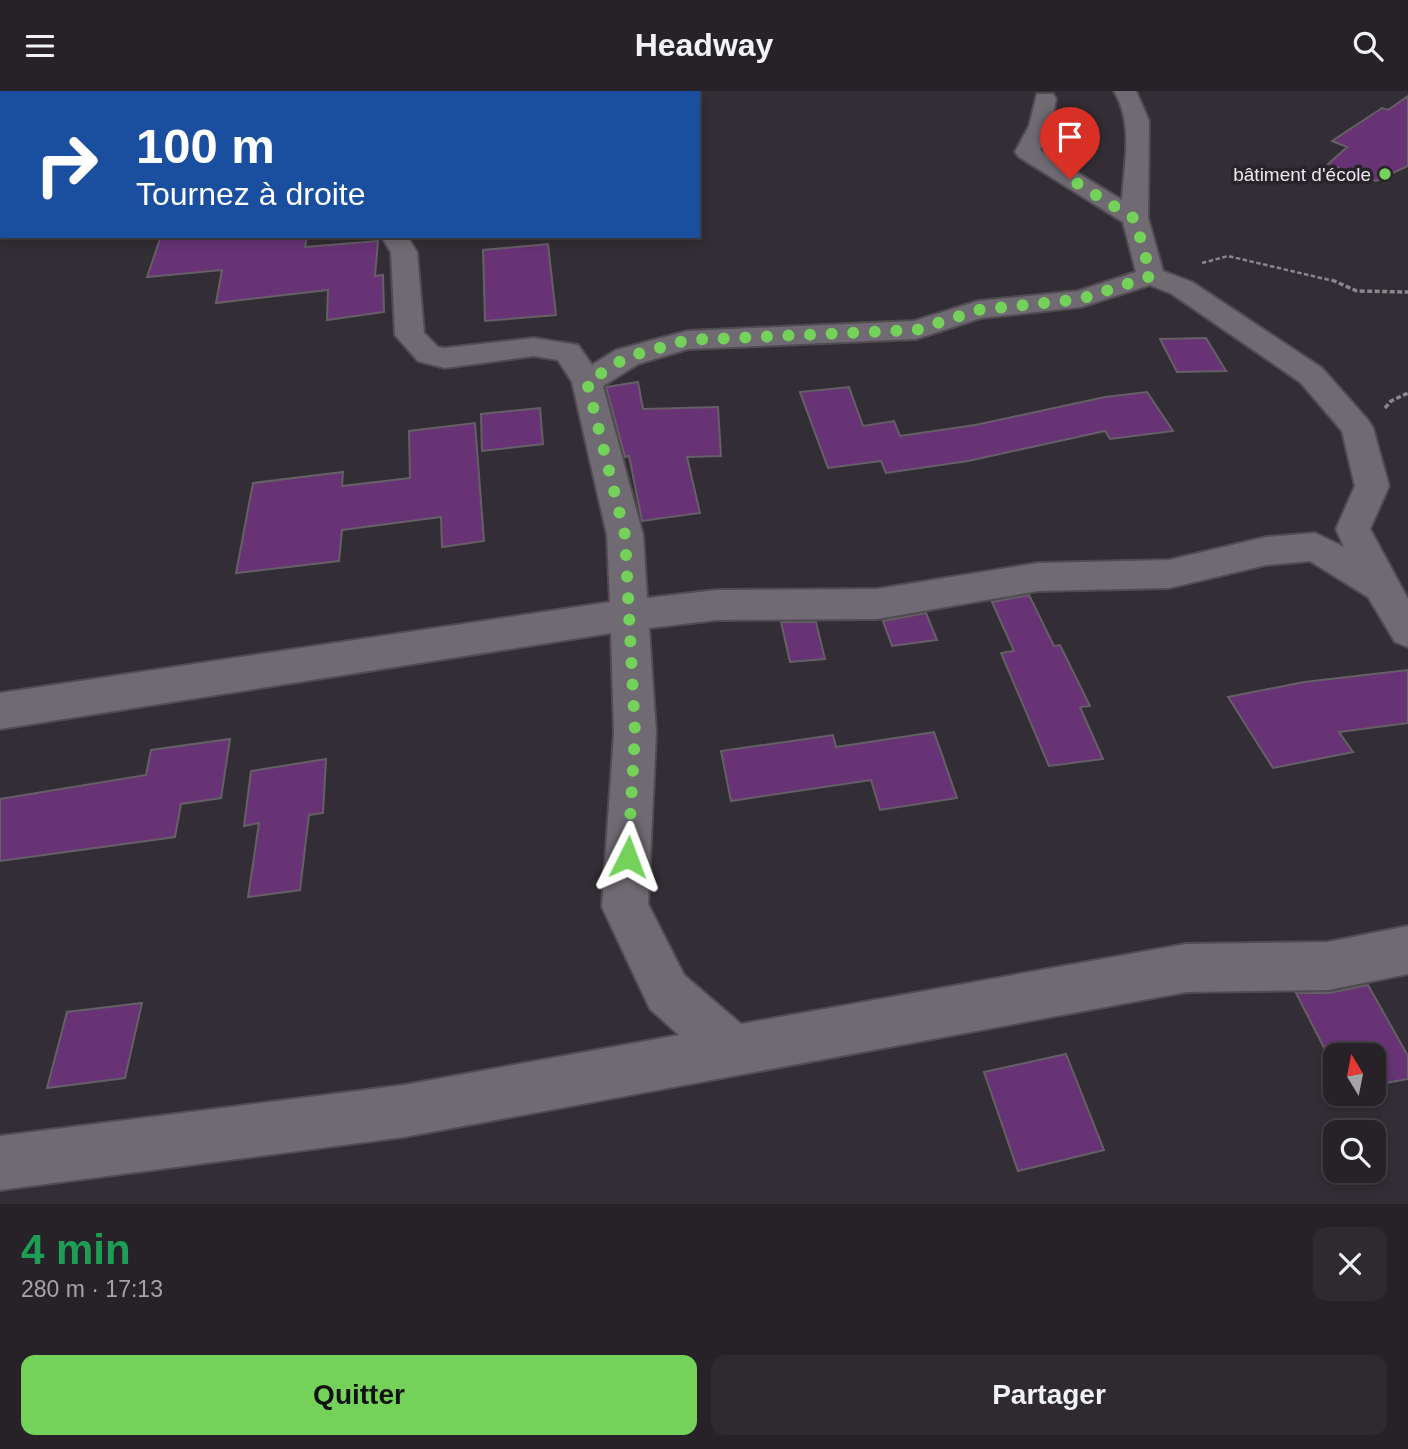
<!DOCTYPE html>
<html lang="fr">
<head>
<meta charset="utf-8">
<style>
	:root { --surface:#262228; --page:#2e2a30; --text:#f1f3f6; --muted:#a4a4a8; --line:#423f45; --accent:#74d25b }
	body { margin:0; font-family:Helvetica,sans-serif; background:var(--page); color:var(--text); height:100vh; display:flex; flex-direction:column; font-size:26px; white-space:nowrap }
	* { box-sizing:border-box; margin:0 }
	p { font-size:23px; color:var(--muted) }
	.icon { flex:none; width:38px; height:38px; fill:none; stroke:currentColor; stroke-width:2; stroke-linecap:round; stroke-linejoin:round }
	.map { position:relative; height:1113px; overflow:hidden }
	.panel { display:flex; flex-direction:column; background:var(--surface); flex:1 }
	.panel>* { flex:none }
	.top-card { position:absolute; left:0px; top:0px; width:700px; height:147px; box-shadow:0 4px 10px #0003,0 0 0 2px var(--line); background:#1a4fa0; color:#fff; overflow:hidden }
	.needle { width:46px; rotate:350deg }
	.tools { position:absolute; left:1323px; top:952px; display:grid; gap:14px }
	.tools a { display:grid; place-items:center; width:63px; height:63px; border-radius:14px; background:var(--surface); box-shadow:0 4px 10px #0003,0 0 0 2px var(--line); font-size:35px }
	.pin { position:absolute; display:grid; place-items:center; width:60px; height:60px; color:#fff; margin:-72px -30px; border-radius:50% 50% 50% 0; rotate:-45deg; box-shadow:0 0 7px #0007 }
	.pin .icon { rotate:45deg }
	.me { position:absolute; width:77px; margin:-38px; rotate:3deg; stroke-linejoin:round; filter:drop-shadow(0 0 5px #0008) }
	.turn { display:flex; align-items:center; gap:24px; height:147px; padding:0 21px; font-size:32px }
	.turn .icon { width:91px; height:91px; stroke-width:2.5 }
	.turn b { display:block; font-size:49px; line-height:60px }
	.round { display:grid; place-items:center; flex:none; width:74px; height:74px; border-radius:14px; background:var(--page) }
	.overview { display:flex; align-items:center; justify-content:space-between; height:119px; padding:0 21px }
	h1 { font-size:42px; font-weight:800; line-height:52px; color:#1e9e55 }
	.action { display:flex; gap:14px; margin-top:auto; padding:14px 21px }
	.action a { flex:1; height:80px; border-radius:14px; background:var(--accent); color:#111; font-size:28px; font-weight:800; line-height:80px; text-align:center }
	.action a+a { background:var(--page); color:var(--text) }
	header { display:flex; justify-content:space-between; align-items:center; height:91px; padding:0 21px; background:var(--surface); font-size:32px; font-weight:800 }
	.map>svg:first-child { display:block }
	.building { fill:#673374; stroke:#655f66; stroke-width:2 }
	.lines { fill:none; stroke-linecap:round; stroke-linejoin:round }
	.street-casing { stroke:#514c52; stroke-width:4 }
	.path-far1 { stroke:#8a868b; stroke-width:2.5; stroke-dasharray:4.5 2.5; stroke-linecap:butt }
	.path { stroke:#8a868b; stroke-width:3.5; stroke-dasharray:5 2.5; stroke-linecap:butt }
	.street { fill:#706a72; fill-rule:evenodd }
	.route { stroke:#74d25b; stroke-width:12; stroke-dasharray:0 21.6 }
	.poi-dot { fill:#74d25b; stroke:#29242b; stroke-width:2.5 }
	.labels { text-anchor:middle; stroke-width:7; stroke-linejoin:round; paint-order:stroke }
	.far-poi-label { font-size:19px; fill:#eae7eb; stroke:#29242b; text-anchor:end }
</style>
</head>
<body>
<header><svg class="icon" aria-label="menu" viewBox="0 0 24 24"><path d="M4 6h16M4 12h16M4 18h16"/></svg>Headway<svg class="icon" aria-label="search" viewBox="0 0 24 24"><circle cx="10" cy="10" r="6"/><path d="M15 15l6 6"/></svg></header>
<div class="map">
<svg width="1408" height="1113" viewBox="0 0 1408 1113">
	<rect width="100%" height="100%" fill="#332e35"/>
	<!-- building -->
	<path class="building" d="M 1408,5 L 1408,75 L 1376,90 L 1328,73 L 1347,56 L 1332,50 L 1382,17 L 1388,19 Z
		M 161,145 L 307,145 L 305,156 L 378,150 L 375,185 L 383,184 L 384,221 L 327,229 L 328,199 L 216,212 L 222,179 L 147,186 Z
		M 548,153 L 556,224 L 485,230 L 483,159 Z
		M 1206,247 L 1226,280 L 1177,281 L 1160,248 Z
		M 638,291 L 643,318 L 718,316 L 721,365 L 687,366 L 700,422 L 642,430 L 629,365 L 625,366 L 606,296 Z
		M 849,296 L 863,335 L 894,330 L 900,345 L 975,334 L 1105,306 L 1147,301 L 1173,340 L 1110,348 L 1105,340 L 968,370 L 886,382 L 881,370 L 828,377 L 800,301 Z
		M 540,317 L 543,353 L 482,360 L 481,323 Z
		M 475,332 L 484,450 L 442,456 L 441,426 L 342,439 L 339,470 L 236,482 L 253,392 L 343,381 L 342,395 L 410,387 L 409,340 Z
		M 1029,504 L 1054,555 L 1060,554 L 1090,615 L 1080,616 L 1103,668 L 1049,675 L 1001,562 L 1014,560 L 992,511 Z
		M 926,522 L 937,549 L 892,555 L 883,530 Z
		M 781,531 L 816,531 L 825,568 L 790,571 Z
		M 1408,579 L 1408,632 L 1339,641 L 1353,661 L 1273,677 L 1228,606 L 1304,591 Z
		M 934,641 L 957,707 L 880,719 L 871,689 L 731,710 L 721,660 L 833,644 L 836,656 Z
		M 230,648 L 221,707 L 181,713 L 175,746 L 0,770 L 0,708 L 146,684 L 151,659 Z
		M 326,668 L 323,722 L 309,724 L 300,799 L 248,806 L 259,732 L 244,735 L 251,680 Z
		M 1368,894 L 1408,965 L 1408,988 L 1374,994 L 1374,964 L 1335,964 L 1335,978 L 1296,902 L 1329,902 Z
		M 142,912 L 125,987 L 47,997 L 67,921 Z
		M 1066,963 L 1104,1059 L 1018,1080 L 984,981 Z"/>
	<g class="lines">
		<!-- street casing -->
		<g class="street-casing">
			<path id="street" d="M 1114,0 L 1136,0 L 1149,30 L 1148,127 L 1163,180 L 1192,191 L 1322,277 L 1368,329 L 1373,337 L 1389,395 L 1370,438 L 1408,508 L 1408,556 L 1395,551 L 1368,506 L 1310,470 L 1266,474 L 1169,497 L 1038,500 L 877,528 L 717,529 L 649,537 L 656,642 L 648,813 L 684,884 L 741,933 L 1186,853 L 1328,851 L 1408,835 L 1408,883 L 1328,899 L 1186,901 L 404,1046 L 0,1099 L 0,1045 L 404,994 L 679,944 L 650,918 L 602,816 L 614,642 L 611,542 L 0,638 L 0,602 L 610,511 L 607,444 L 572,291 L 558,269 L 534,265 L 445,277 L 418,270 L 395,244 L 391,161 L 381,145 L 407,145 L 417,161 L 424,242 L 438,256 L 445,257 L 534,247 L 578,254 L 592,274 L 616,259 L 687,240 L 914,230 L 978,210 L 1078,200 L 1136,181 L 1123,131 L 1019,66 L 1015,61 L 1029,35 L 1037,3 L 1053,3 L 1056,8 L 1051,35 L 1040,59 L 1122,109 C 1124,70 1134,35 1114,0 ZM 1150,194 L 1172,203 L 1300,291 L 1342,340 L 1355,395 L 1336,438 L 1344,456 L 1315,442 L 1266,446 L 1169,469 L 1038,472 L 877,498 L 717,499 L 647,507 L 643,444 L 603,295 L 638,273 L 688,258 L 916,248 L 981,227 L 1081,216 Z"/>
		</g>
		<!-- path-far1 -->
		<path class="path-far1" d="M 1202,172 L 1228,165 L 1338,191"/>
		<!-- path -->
		<path class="path" d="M 1332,189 L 1357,200 L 1408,201
			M 1385,317 L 1391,310 L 1408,302"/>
		<!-- street -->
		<use href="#street" class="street"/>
	</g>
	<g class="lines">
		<!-- route -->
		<path class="route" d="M 628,766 L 635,642 L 625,444 L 587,291 L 627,266 L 687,249 L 916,239 L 978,219 L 1081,208 L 1151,185 L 1135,128 L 1070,88"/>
	</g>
	<!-- markers -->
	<circle class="poi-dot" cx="1385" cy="83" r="7"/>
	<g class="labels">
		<!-- far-poi labels -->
		<g class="far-poi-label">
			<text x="1371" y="90">bâtiment d'école</text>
		</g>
	</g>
</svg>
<div class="tools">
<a><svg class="needle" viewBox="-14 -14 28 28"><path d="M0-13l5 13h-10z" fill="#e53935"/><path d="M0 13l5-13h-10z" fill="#a4a4a8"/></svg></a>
<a><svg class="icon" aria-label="search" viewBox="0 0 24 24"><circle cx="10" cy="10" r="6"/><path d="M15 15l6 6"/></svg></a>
</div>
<div class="pin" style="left:1070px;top:88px;background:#d93025"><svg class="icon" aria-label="arrive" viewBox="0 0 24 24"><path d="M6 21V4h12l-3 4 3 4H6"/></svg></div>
<svg class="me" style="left:628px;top:766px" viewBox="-20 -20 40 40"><path d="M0-17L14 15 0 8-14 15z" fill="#74d25b" stroke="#fff" stroke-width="4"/></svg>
<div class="top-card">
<div class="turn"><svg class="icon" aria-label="right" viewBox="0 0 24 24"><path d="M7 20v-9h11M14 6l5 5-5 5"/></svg><div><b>100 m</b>Tournez à droite</div></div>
</div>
</div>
<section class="panel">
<div class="overview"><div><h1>4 min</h1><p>280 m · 17:13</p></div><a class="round"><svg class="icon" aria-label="close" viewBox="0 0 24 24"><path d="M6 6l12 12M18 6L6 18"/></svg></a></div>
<div class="action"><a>Quitter</a><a>Partager</a></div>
</section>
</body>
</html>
